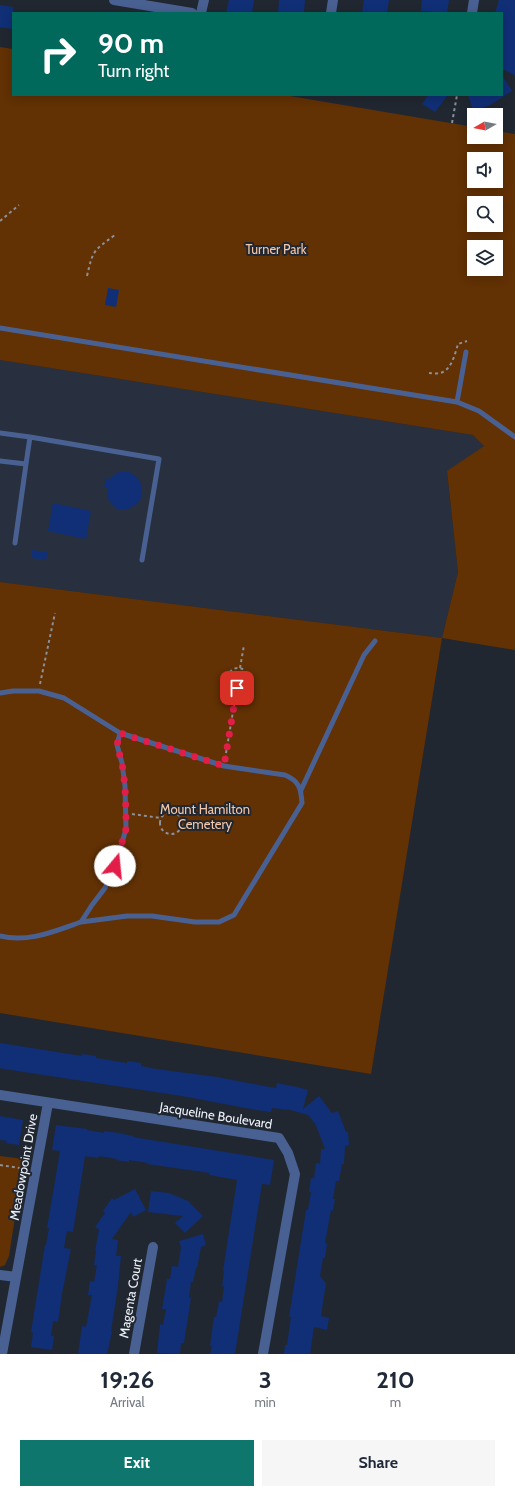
<!DOCTYPE html>
<html lang="en">
<head>
<meta charset="utf-8">
<style>
	:root { --surface:#fff; --page:#f6f6f7; --text:#1f2937; --muted:#747a83; --accent:#0f766e }
	body { margin:0; font-family:Cabin,sans-serif; background:var(--page); color:var(--text); height:100vh; display:flex; flex-direction:column; font-size:15px; white-space:nowrap }
	* { box-sizing:border-box; margin:0 }
	p { font-size:13px; color:var(--muted) }
	.icon { flex:none; width:22px; height:22px; fill:none; stroke:currentColor; stroke-width:2; stroke-linecap:round; stroke-linejoin:round }
	.map { position:relative; height:1354px; overflow:hidden }
	.drawer { display:flex; flex-direction:column; background:var(--surface); flex:1 }
	.drawer>* { flex:none }
	.guide { position:absolute; left:12px; top:12px; width:491px; height:84px; border-radius:0px; box-shadow:0 2px 10px #0003; background:#00695c; color:#fff; overflow:hidden }
	.needle { width:26px; rotate:261deg }
	.buttons { position:absolute; left:467px; top:108px; display:grid; gap:8px }
	.buttons a { display:grid; place-items:center; width:36px; height:36px; border-radius:0px; background:var(--surface); box-shadow:0 2px 10px #0003; font-size:20px }
	.pin { position:absolute; display:grid; place-items:center; width:34px; height:34px; color:#fff; margin:-17px; border-radius:8px; box-shadow:0 2px 6px #0006 }
	.me { position:absolute; width:44px; margin:-22px; rotate:17deg; stroke-linejoin:round; filter:drop-shadow(0 0 3px #0008) }
	.turn { display:flex; align-items:center; gap:14px; height:84px; padding:0 20px; font-size:18px }
	.turn .icon { width:52px; height:52px; stroke-width:2.5 }
	.turn b { display:block; font-size:28px; line-height:34px }
	.eta { display:flex; justify-content:space-evenly; align-items:center; height:68px; text-align:center }
	.eta b { font-size:24px; font-weight:700; line-height:28px }
	.primary-button { display:flex; gap:8px; margin-top:auto; padding:8px 20px }
	.primary-button a { flex:1; height:46px; border-radius:0px; background:var(--accent); color:#fff; font-size:16px; font-weight:700; line-height:46px; text-align:center }
	.primary-button a+a { background:var(--page); color:var(--text) }
	.map>svg:first-child { display:block }
	.built { fill:#28303f }
	.green { fill:#623104; fill-rule:evenodd }
	.building { fill:#102f76 }
	.lines { fill:none; stroke-linecap:round; stroke-linejoin:round }
	.path { stroke:#8b9099; stroke-width:2; stroke-dasharray:3 3; stroke-linecap:butt }
	.service { stroke:#496192; stroke-width:5 }
	.minor { stroke:#496192; stroke-width:10 }
	.route { stroke:#e11d48; stroke-width:7; stroke-dasharray:0 12.6 }
	.labels { text-anchor:middle; stroke-width:4; stroke-linejoin:round; paint-order:stroke }
	.park-label { font-size:13px; fill:#f2c7aa; stroke:#212731 }
	.street-label { font-size:13px; fill:#eef2f9; stroke:#212731 }
</style>
</head>
<body>
<div class="map">
<svg width="515" height="1354" viewBox="0 0 515 1354">
	<rect width="100%" height="100%" fill="#212731"/>
	<!-- built -->
	<path class="built" d="M 0,360 L 473,435 L 484,446 L 447,472 L 458,572 L 442,638 L 0,582 Z"/>
	<!-- green -->
	<path class="green" d="M 0,47 L 13,49 L 13,95 L 284,95 L 474,127 L 474,137 L 496,137 L 496,131 L 515,134 L 515,650 L 442,638 L 371,1074 L 0,1013 L 0,582 L 442,638 L 458,572 L 447,471 L 484,446 L 473,435 L 0,360 ZM 474,159 L 496,159 L 496,181 L 474,181 ZM 474,203 L 496,203 L 496,225 L 474,225 ZM 474,247 L 496,247 L 496,269 L 474,269 Z
		M 0,1156 L 24,1159 L 9,1256 L 5,1265 L 0,1267 Z"/>
	<!-- building -->
	<path class="building" d="M 229,0 L 254,0 L 252,13 L 226,13 Z
		M 279,0 L 305,0 L 304,13 L 278,13 Z
		M 364,0 L 389,0 L 387,13 L 362,13 Z
		M 422,0 L 449,0 L 447,13 L 421,11 Z
		M 499,0 L 515,0 L 515,75 L 502,69 L 502,13 L 495,13 Z
		M 0,5 L 13,7 L 13,29 L 0,27 Z
		M 502,75 L 512,91 L 490,105 L 473,111 L 468,95 L 502,95 Z
		M 428,95 L 448,95 L 435,112 L 422,104 Z
		M 108,288 L 119,290 L 116,307 L 105,305 Z
		M 122,471 L 129,472 L 137,477 L 142,486 L 142,497 L 137,504 L 128,509 L 117,509 L 109,501 L 107,494 L 108,488 L 104,487 L 106,478 L 110,479 L 115,474 Z
		M 53,503 L 91,511 L 86,539 L 48,531 Z
		M 32,550 L 48,552 L 46,560 L 31,558 Z
		M 0,1043 L 82,1056 L 82,1054 L 96,1056 L 96,1058 L 127,1063 L 127,1061 L 141,1063 L 141,1066 L 156,1069 L 217,1077 L 264,1086 L 276,1088 L 277,1083 L 297,1087 L 308,1090 L 303,1109 L 319,1096 L 332,1113 L 338,1111 L 346,1132 L 348,1132 L 349,1145 L 345,1146 L 344,1164 L 342,1164 L 339,1181 L 336,1181 L 333,1199 L 335,1199 L 333,1211 L 331,1210 L 325,1243 L 327,1244 L 325,1258 L 323,1258 L 320,1276 L 326,1283 L 321,1316 L 329,1318 L 327,1330 L 314,1327 L 310,1354 L 284,1354 L 285,1345 L 287,1345 L 291,1317 L 289,1317 L 306,1210 L 308,1210 L 311,1192 L 309,1192 L 311,1178 L 314,1178 L 316,1163 L 320,1164 L 321,1149 L 325,1149 L 316,1125 L 308,1115 L 287,1109 L 287,1110 L 272,1108 L 271,1112 L 256,1110 L 182,1096 L 4,1069 L 0,1068 Z
		M 0,1116 L 23,1120 L 19,1145 L 6,1143 L 7,1141 L 0,1140 Z
		M 56,1125 L 87,1129 L 87,1130 L 104,1133 L 104,1131 L 119,1133 L 133,1136 L 133,1137 L 274,1160 L 270,1185 L 262,1184 L 235,1354 L 210,1354 L 212,1346 L 210,1346 L 214,1317 L 216,1317 L 219,1302 L 222,1302 L 224,1286 L 222,1286 L 224,1271 L 223,1271 L 237,1180 L 209,1175 L 210,1173 L 147,1164 L 148,1163 L 129,1160 L 129,1162 L 116,1160 L 117,1159 L 99,1156 L 98,1158 L 85,1156 L 73,1232 L 67,1231 L 64,1248 L 71,1249 L 62,1294 L 58,1322 L 53,1321 L 51,1336 L 54,1336 L 52,1350 L 31,1347 L 33,1333 L 31,1332 L 45,1245 L 46,1245 L 49,1228 L 47,1228 L 60,1151 L 52,1150 Z
		M 135,1189 L 146,1210 L 133,1217 L 131,1212 L 112,1239 L 118,1240 L 116,1256 L 121,1256 L 118,1286 L 111,1331 L 112,1332 L 107,1354 L 78,1354 L 82,1326 L 86,1327 L 92,1295 L 88,1295 L 90,1281 L 94,1282 L 97,1265 L 94,1265 L 96,1251 L 95,1251 L 99,1229 L 95,1227 L 105,1213 L 103,1211 L 112,1198 L 114,1200 Z
		M 151,1191 L 169,1193 L 188,1201 L 203,1216 L 185,1233 L 175,1223 L 183,1216 L 148,1212 Z
		M 203,1234 L 206,1245 L 201,1247 L 197,1268 L 196,1268 L 193,1282 L 191,1282 L 189,1298 L 191,1298 L 184,1343 L 181,1343 L 180,1354 L 157,1353 L 160,1324 L 163,1325 L 166,1309 L 162,1309 L 167,1279 L 170,1279 L 172,1266 L 178,1267 L 181,1247 L 179,1241 Z"/>
	<g class="lines">
		<!-- path -->
		<path class="path" d="M 452,123 L 457,95
			M 0,221 L 19,205
			M 87,276 C 93,250 93,251 115,235
			M 429,373 C 432,373 436,374 439,373 C 451,372 455,354 458,344 L 467,341
			M 240,668 L 244,645
			M228 678a10 10 0 1 1 20 0a10 10 0 1 1-20 0Z
			M 40,684 L 55,613
			M 225,759 L 237,688
			M160 823a11 11 0 1 1 22 0a11 11 0 1 1-22 0Z
			M 132,814 L 161,818
			M 0,1165 L 26,1169"/>
		<!-- service -->
		<path class="service" d="M 0,328 L 457,402 L 479,411 L 515,437
			M 457,402 L 466,352
			M 0,433 L 30,437 L 26,464
			M 30,437 L 159,459 L 142,560
			M 0,461 L 26,464 L 15,543
			M 0,693 L 13,691 L 39,691 L 64,698 L 120,733 L 117,745 L 122,763 L 125,786 L 126,829 L 115,866 L 105,888 L 92,905 L 81,922 C 55,931 28,943 0,936
			M 301,790 L 364,655 L 375,641
			M 81,922 L 127,916 L 152,916 L 195,922 L 219,922 L 234,915 L 302,803 C 301,788 299,781 285,775 L 224,766 L 120,733"/>
		<!-- minor -->
		<path class="minor" d="M 114,0 L 192,13
			M 201,13 L 204,0
			M 331,13 L 333,0
			M 472,13 L 474,0
			M 0,1095 L 279,1138 L 288,1153 L 295,1174 L 263,1354
			M 0,1275 L 16,1277
			M 2,1354 L 48,1103
			M 134,1354 L 153,1247"/>
	</g>
	<g class="lines">
		<!-- route -->
		<path class="route" d="M 115,866 L 126,829 L 126,814 L 125,786 L 122,763 L 117,745 L 120,733 L 224,766 L 237,688"/>
	</g>
	<g class="labels">
		<!-- park labels -->
		<g class="park-label">
			<text x="276" y="254">Turner Park</text>
			<text x="205" y="814">Mount Hamilton<tspan x="205" dy="15">Cemetery</tspan></text>
		</g>
		<!-- street labels -->
		<g class="street-label">
			<text transform="translate(216 1115) rotate(9)" y="5">Jacqueline Boulevard</text>
			<text transform="translate(23 1167) rotate(-80)" y="5">Meadowpoint Drive</text>
			<text transform="translate(130 1298) rotate(-80)" y="5">Magenta Court</text>
		</g>
	</g>
</svg>
<div class="buttons">
<a><svg class="needle" viewBox="-14 -14 28 28"><path d="M0-13l5 13h-10z" fill="#e53935"/><path d="M0 13l5-13h-10z" fill="#747a83"/></svg></a>
<a><svg class="icon" aria-label="sound" viewBox="0 0 24 24"><path d="M4 9h4l5-4v14l-5-4H4zM17 9q2 3 0 6"/></svg></a>
<a><svg class="icon" aria-label="search" viewBox="0 0 24 24"><circle cx="10" cy="10" r="6"/><path d="M15 15l6 6"/></svg></a>
<a><svg class="icon" aria-label="layers" viewBox="0 0 24 24"><path d="M12 4l9 5-9 5-9-5zM3 14l9 5 9-5"/></svg></a>
</div>
<div class="pin" style="left:237px;top:688px;background:#d93025"><svg class="icon" aria-label="arrive" viewBox="0 0 24 24"><path d="M6 21V4h12l-3 4 3 4H6"/></svg></div>
<svg class="me" style="left:115px;top:866px" viewBox="-20 -20 40 40"><circle r="19" fill="#fff"/><path d="M0-13L10 11 0 6-10 11z" fill="#e11d48"/></svg>
<div class="guide">
<div class="turn"><svg class="icon" aria-label="right" viewBox="0 0 24 24"><path d="M7 20v-9h11M14 6l5 5-5 5"/></svg><div><b>90 m</b>Turn right</div></div>
</div>
</div>
<section class="drawer">
<div class="eta">
<div><b>19:26</b><p>Arrival</p></div>
<div><b>3</b><p>min</p></div>
<div><b>210</b><p>m</p></div>
</div>
<div class="primary-button"><a>Exit</a><a>Share</a></div>
</section>
</body>
</html>
